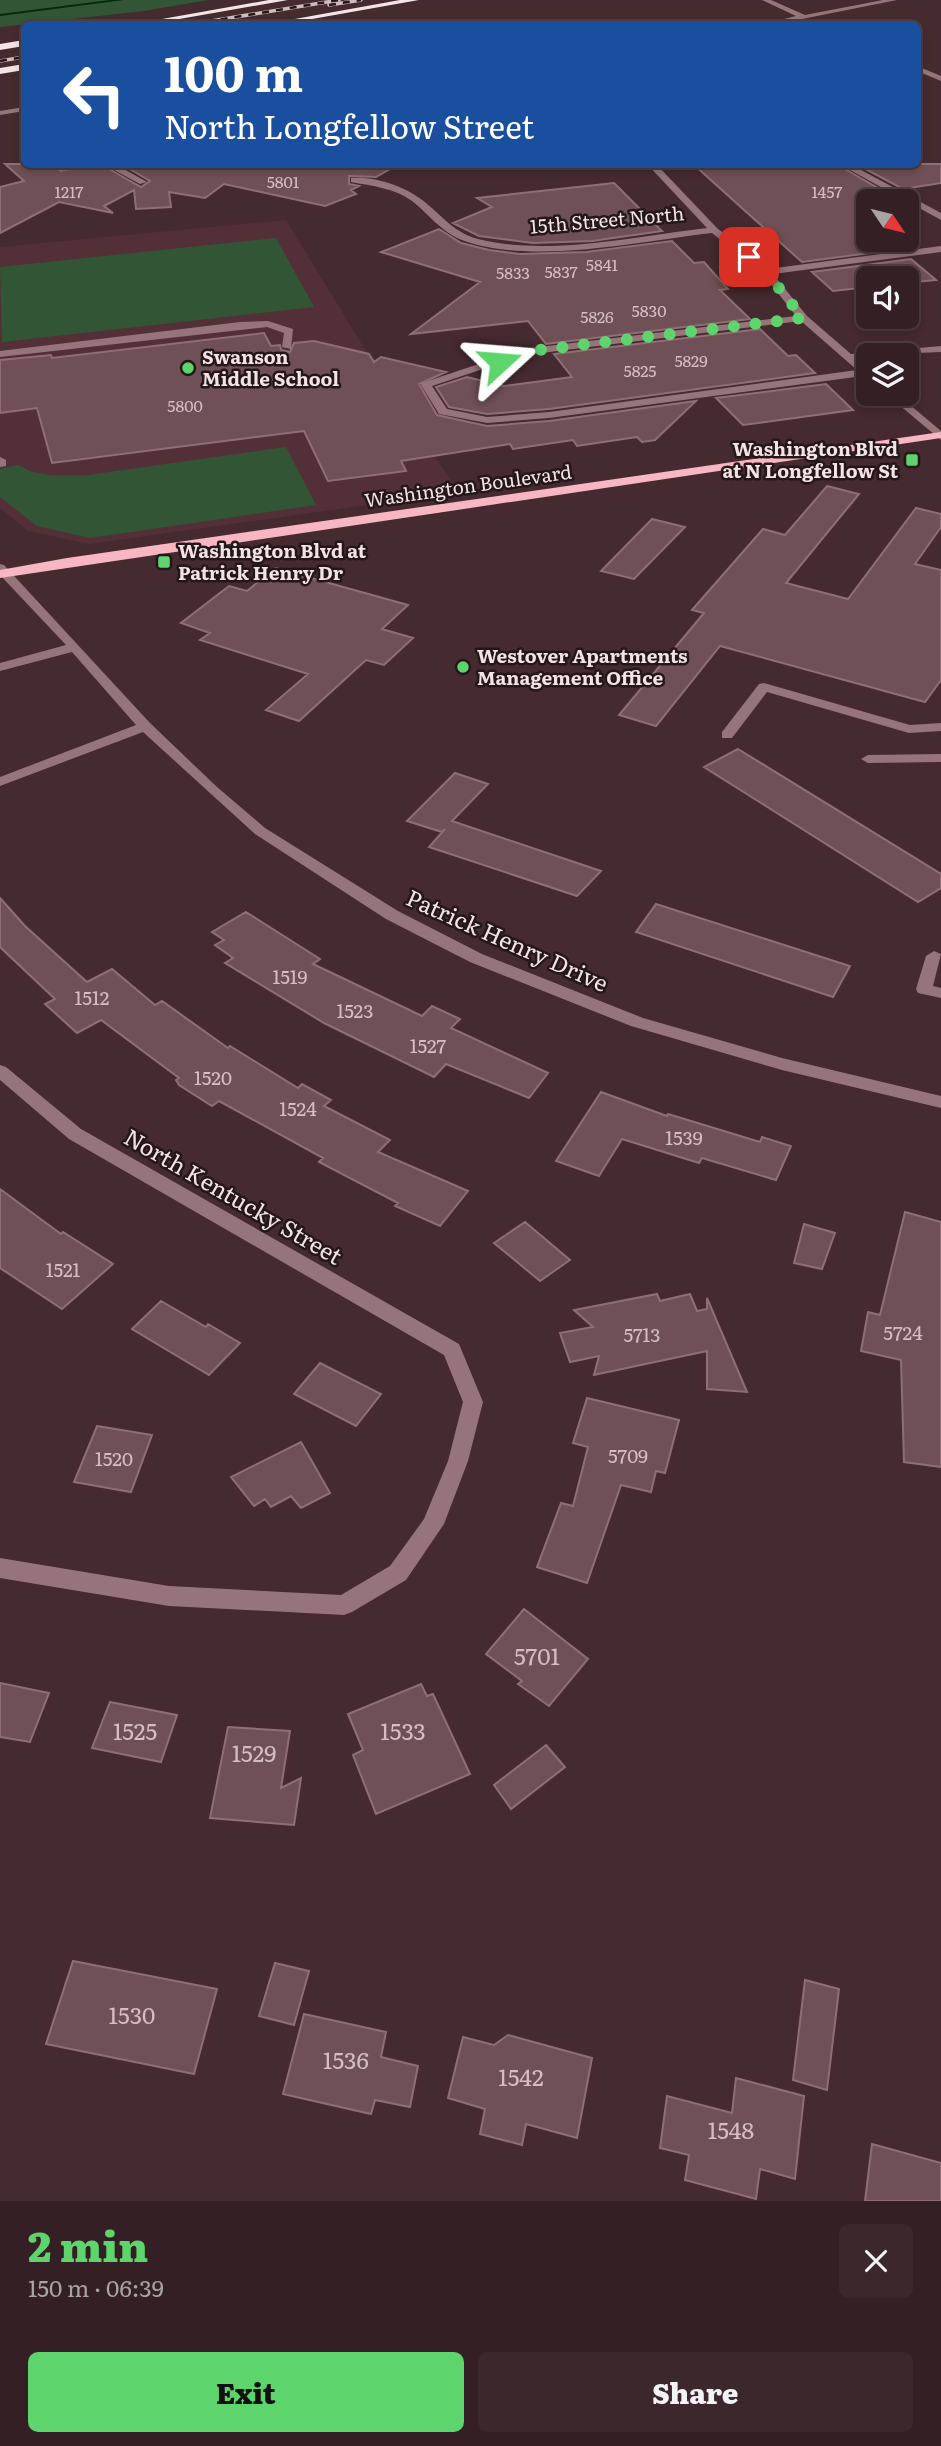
<!DOCTYPE html>
<html lang="en">
<head>
<meta charset="utf-8">
<style>
	:root { --surface:#342024; --page:#3c282c; --text:#f1f3f6; --muted:#a9a3a6; --line:#4e3e41; --accent:#5ed56c }
	body { margin:0; font-family:Literata,serif; background:var(--page); color:var(--text); height:100vh; display:flex; flex-direction:column; font-size:26px; white-space:nowrap }
	* { box-sizing:border-box; margin:0 }
	p { font-size:23px; color:var(--muted) }
	.icon { flex:none; width:38px; height:38px; fill:none; stroke:currentColor; stroke-width:2; stroke-linecap:round; stroke-linejoin:round }
	.map { position:relative; height:2201px; overflow:hidden }
	.panel { display:flex; flex-direction:column; background:var(--surface); flex:1 }
	.panel>* { flex:none }
	.top-card { position:absolute; left:21px; top:21px; width:900px; height:147px; border-radius:10px; box-shadow:0 4px 10px #0003,0 0 0 2px var(--line); background:#1a4fa0; color:#fff; overflow:hidden }
	.needle { width:46px; rotate:125deg }
	.buttons { position:absolute; left:856px; top:189px; display:grid; gap:14px }
	.buttons a { display:grid; place-items:center; width:63px; height:63px; border-radius:10px; background:var(--surface); box-shadow:0 4px 10px #0003,0 0 0 2px var(--line); font-size:35px }
	.pin { position:absolute; display:grid; place-items:center; width:60px; height:60px; color:#fff; margin:-30px; border-radius:14px; box-shadow:0 4px 10px #0006 }
	.me { position:absolute; width:77px; margin:-38px; rotate:71deg; stroke-linejoin:round; filter:drop-shadow(0 0 5px #0008) }
	.turn { display:flex; align-items:center; gap:24px; height:147px; padding:0 28px; font-size:32px }
	.turn .icon { width:91px; height:91px; stroke-width:2.5 }
	.turn b { display:block; font-size:49px; line-height:60px }
	.round { display:grid; place-items:center; flex:none; width:74px; height:74px; border-radius:10px; background:var(--page) }
	.headline { display:flex; align-items:center; justify-content:space-between; height:119px; padding:0 28px }
	h1 { font-size:42px; font-weight:800; line-height:52px; color:var(--accent) }
	.action { display:flex; gap:14px; margin-top:auto; padding:14px 28px }
	.action a { flex:1; height:80px; border-radius:10px; background:var(--accent); color:#111; font-size:28px; font-weight:800; line-height:80px; text-align:center }
	.action a+a { background:var(--page); color:var(--text) }
	.map>svg:first-child { display:block }
	.built { fill:#533038 }
	.green { fill:#325635 }
	.lines { fill:none; stroke-linecap:round; stroke-linejoin:round }
	.stream { fill:#032b09; fill-rule:evenodd }
	.building { fill:#6f5056; stroke:#8f6f75; stroke-width:2 }
	.minor { fill:#95757b; fill-rule:evenodd }
	.major { fill:#f8b6c3; fill-rule:evenodd }
	.highway { fill:#f4e4e7; fill-rule:evenodd }
	.rail-casing { stroke:#d0bbc0; stroke-width:3.5 }
	.rail { stroke:#231719; stroke-width:2.5; stroke-dasharray:7; stroke-linecap:butt }
	.route { stroke:#5ed56c; stroke-width:12; stroke-dasharray:0 21.6 }
	.poi-dot { fill:#5ed56c; stroke:#231719; stroke-width:2.5 }
	.labels { text-anchor:middle; stroke-width:5; stroke-linejoin:round; paint-order:stroke }
	.far-number-label { font-size:16px; fill:#d4bec2 }
	.far-street-label { font-size:19px; fill:#f5e2e6; stroke:#231719 }
	.far-poi-label { font-size:19px; font-weight:bold; fill:#f5e2e6; stroke:#231719; text-anchor:start }
	.number-label { font-size:19px; fill:#d4bec2 }
	.street-label { font-size:23px; fill:#f5e2e6; stroke:#231719 }
	.near-number-label { font-size:23px; fill:#d4bec2 }
</style>
</head>
<body>
<div class="map">
<svg width="941" height="2201" viewBox="0 0 941 2201">
	<rect width="100%" height="100%" fill="#452a30"/>
	<!-- built -->
	<path class="built" d="M 286,220 L 396,400 L 459,492 L 90,544 L 28,531 L 0,508 L 0,247 Z"/>
	<!-- green -->
	<path class="green" d="M 0,0 L 209,0 L 144,11 L 0,27 Z
		M 276,238 L 314,307 L 2,342 L 0,267 Z
		M 286,447 L 316,505 L 90,538 L 37,526 L 0,497 L 0,469 L 18,465 L 32,472 L 50,475 L 88,475 Z"/>
	<g class="lines">
		<!-- stream -->
		<path class="stream" d="M 110,0 L 124,0 L 0,16 L 0,14 Z"/>
	</g>
	<!-- building -->
	<path class="building" d="M 5,164 L 52,164 L 61,171 L 88,164 L 100,164 L 141,187 L 150,181 L 121,164 L 399,164 L 376,177 L 349,176 L 349,184 L 359,186 L 351,190 L 356,194 L 325,206 L 224,184 L 205,198 L 169,192 L 171,207 L 136,209 L 134,190 L 104,206 L 113,213 L 59,202 L 0,233 L 0,187 L 24,181 Z
		M 693,164 L 836,164 L 885,192 L 871,195 L 879,201 L 868,201 L 868,240 L 889,240 L 900,249 L 802,262 Z
		M 856,164 L 941,164 L 941,183 L 903,189 Z
		M 614,183 L 662,231 L 592,241 L 533,243 L 479,236 L 453,223 L 492,207 L 477,198 Z
		M 439,229 L 461,243 L 489,250 L 520,254 L 586,252 L 672,241 L 694,263 L 704,262 L 728,289 L 720,290 L 750,319 L 546,344 L 528,321 L 411,334 L 480,282 L 381,252 Z
		M 911,259 L 936,280 L 906,283 L 906,278 L 868,278 L 868,287 L 833,291 L 812,272 Z
		M 760,329 L 788,356 L 796,355 L 815,373 L 549,409 L 487,414 L 449,407 L 436,387 L 467,377 L 504,386 L 572,377 L 554,354 Z
		M 264,333 L 271,346 L 280,345 L 281,350 L 290,352 L 294,343 L 314,341 L 369,354 L 374,362 L 381,357 L 446,372 L 419,384 L 437,415 L 487,426 L 549,421 L 696,401 L 655,440 L 642,442 L 637,437 L 577,446 L 573,440 L 513,449 L 510,444 L 401,461 L 406,471 L 328,481 L 304,431 L 52,463 L 37,408 L 0,413 L 0,360 L 51,355 L 52,358 Z
		M 826,384 L 853,410 L 743,425 L 716,398 Z
		M 827,486 L 859,494 L 786,583 L 848,599 L 916,508 L 941,514 L 941,527 L 915,564 L 941,570 L 941,680 L 925,702 L 720,646 L 656,726 L 619,715 L 704,613 L 692,610 L 763,529 L 785,535 Z
		M 652,519 L 685,527 L 634,579 L 601,571 Z
		M 275,568 L 408,605 L 382,629 L 413,638 L 384,665 L 366,660 L 299,721 L 266,710 L 308,674 L 200,640 L 210,633 L 181,623 L 229,586 L 247,591 Z
		M 738,749 L 941,874 L 941,888 L 918,902 L 704,767 Z
		M 455,773 L 488,784 L 452,821 L 601,871 L 577,896 L 429,847 L 445,829 L 442,832 L 407,821 Z
		M 0,898 L 25,926 L 87,982 L 112,969 L 155,1005 L 162,1001 L 228,1048 L 230,1046 L 298,1088 L 302,1084 L 331,1100 L 324,1106 L 390,1140 L 378,1152 L 468,1191 L 440,1226 L 395,1206 L 398,1203 L 319,1162 L 323,1158 L 219,1101 L 212,1106 L 179,1085 L 176,1080 L 179,1078 L 101,1020 L 77,1033 L 45,1004 L 55,999 L 0,947 Z
		M 656,904 L 850,966 L 833,997 L 636,932 Z
		M 246,912 L 320,959 L 313,964 L 422,1016 L 432,1006 L 460,1019 L 451,1028 L 548,1073 L 529,1098 L 446,1064 L 434,1077 L 324,1023 L 225,963 L 233,958 L 215,945 L 224,940 L 212,932 Z
		M 601,1092 L 667,1116 L 668,1114 L 760,1142 L 762,1137 L 791,1146 L 776,1180 L 702,1158 L 699,1163 L 622,1139 L 599,1176 L 556,1161 Z
		M 0,1189 L 61,1234 L 63,1232 L 113,1264 L 62,1309 L 0,1268 Z
		M 905,1212 L 941,1222 L 941,1467 L 904,1462 L 901,1360 L 861,1351 L 868,1312 L 880,1315 Z
		M 525,1222 L 570,1260 L 540,1281 L 494,1243 Z
		M 804,1224 L 835,1233 L 822,1269 L 794,1263 Z
		M 657,1294 L 660,1301 L 690,1294 L 697,1311 L 707,1309 L 707,1298 L 747,1392 L 707,1389 L 707,1351 L 594,1375 L 599,1356 L 570,1362 L 560,1333 L 593,1327 L 574,1310 Z
		M 161,1301 L 206,1327 L 208,1324 L 240,1343 L 209,1375 L 132,1329 Z
		M 320,1363 L 381,1394 L 356,1426 L 294,1394 Z
		M 587,1398 L 679,1420 L 665,1473 L 656,1471 L 651,1492 L 621,1485 L 587,1583 L 537,1567 L 561,1503 L 573,1506 L 588,1447 L 573,1443 Z
		M 97,1426 L 152,1435 L 131,1492 L 74,1482 Z
		M 301,1442 L 330,1493 L 301,1508 L 291,1496 L 271,1507 L 265,1499 L 254,1506 L 231,1477 Z
		M 524,1609 L 588,1659 L 549,1706 L 518,1684 L 522,1681 L 486,1654 Z
		M 0,1683 L 49,1693 L 30,1742 L 0,1737 Z
		M 421,1684 L 427,1696 L 433,1694 L 470,1774 L 376,1814 L 353,1755 L 363,1750 L 348,1714 Z
		M 110,1702 L 177,1715 L 161,1762 L 92,1748 Z
		M 228,1727 L 290,1731 L 281,1788 L 301,1778 L 294,1825 L 210,1818 Z
		M 546,1745 L 565,1767 L 511,1809 L 494,1785 Z
		M 73,1961 L 217,1989 L 194,2074 L 46,2044 Z
		M 275,1963 L 309,1971 L 294,2025 L 259,2016 Z
		M 805,1980 L 839,1989 L 827,2090 L 793,2080 Z
		M 304,2014 L 386,2032 L 381,2057 L 418,2066 L 410,2107 L 375,2100 L 371,2114 L 283,2094 Z
		M 508,2035 L 592,2058 L 577,2138 L 526,2124 L 522,2145 L 480,2134 L 485,2109 L 448,2098 L 463,2037 L 494,2045 Z
		M 736,2078 L 804,2096 L 795,2179 L 760,2169 L 756,2199 L 685,2180 L 689,2155 L 660,2148 L 667,2096 L 732,2113 Z
		M 872,2144 L 941,2163 L 941,2201 L 865,2201 Z"/>
	<g class="lines">
		<!-- minor -->
		<path class="minor" d="M 762,0 L 771,0 L 805,15 L 883,0 L 897,0 L 777,24 L 764,24 L 796,16 Z
			M 917,66 L 941,76 L 941,81 L 917,71 Z
			M 24,107 L 24,111 L 0,115 L 0,111 Z
			M 103,164 L 115,164 L 147,182 L 140,184 Z
			M 647,164 L 656,164 L 717,228 L 768,269 L 941,246 L 941,252 L 773,274 L 807,316 L 851,354 L 941,346 L 941,352 L 868,355 L 868,358 L 857,359 L 868,369 L 868,377 L 863,376 L 549,418 L 487,423 L 439,414 L 421,385 L 422,383 L 523,349 L 796,316 L 763,274 L 712,233 C 640,241 531,266 462,240 C 441,232 429,214 412,201 C 394,188 372,186 351,182 L 351,178 C 376,176 407,187 426,203 C 443,217 455,233 478,239 C 548,257 636,236 707,228 ZM 801,321 L 857,370 L 549,412 L 487,417 L 447,409 L 432,386 L 525,355 Z
			M 839,164 L 850,164 L 941,213 L 941,220 Z
			M 268,321 L 293,329 L 291,349 L 282,347 L 284,333 L 267,327 L 0,357 L 0,351 L 240,322 Z
			M 886,394 L 897,394 L 941,431 L 941,440 Z
			M 0,457 L 6,460 L 6,466 L 0,467 Z
			M 0,564 L 4,565 L 150,723 L 217,787 L 265,828 L 398,911 L 482,954 L 643,1018 L 782,1058 L 941,1096 L 941,1108 L 782,1070 L 631,1026 L 470,962 L 386,919 L 255,834 L 143,732 L 0,786 L 0,777 L 136,725 L 72,652 L 0,671 L 0,663 L 66,645 L 0,575 Z
			M 764,683 L 910,725 L 941,723 L 941,731 L 909,733 L 767,692 L 732,738 L 722,738 L 722,732 L 759,684 Z
			M 941,754 L 941,762 L 868,763 L 861,759 L 868,755 Z
			M 934,951 L 941,954 L 933,986 L 941,988 L 941,998 L 918,993 L 916,989 L 926,956 Z
			M 0,1065 L 6,1067 L 81,1129 L 459,1344 L 483,1402 L 468,1461 L 444,1524 L 406,1580 L 352,1612 L 344,1615 L 169,1606 L 0,1578 L 0,1558 L 169,1586 L 341,1595 L 390,1566 L 424,1519 L 448,1461 L 463,1402 L 444,1355 L 69,1139 L 0,1080 Z"/>
		<!-- major -->
		<path class="major" d="M 941,432 L 941,438 L 0,578 L 0,570 L 67,558 Z"/>
		<!-- highway -->
		<path class="highway" d="M 269,0 L 288,0 L 151,24 L 134,24 Z
			M 400,0 L 419,0 L 284,24 L 267,24 Z
			M 24,40 L 24,46 L 0,50 L 0,44 Z
			M 24,64 L 24,70 L 0,74 L 0,68 Z"/>
		<!-- rail casing -->
		<g class="rail-casing">
			<path id="rail" d="M 329,5 L 361,0
				M 193,24 L 339,0
				M 0,61 L 24,57"/>
		</g>
		<!-- rail -->
		<use href="#rail" class="rail"/>
	</g>
	<g class="lines">
		<!-- route -->
		<path class="route" d="M 500,362 L 523,352 L 803,318 L 766,272 L 749,257"/>
	</g>
	<!-- markers -->
	<g class="poi-dot">
		<circle cx="188" cy="368" r="7"/>
		<rect x="905" y="453" width="14" height="14" rx="3.5"/>
		<rect x="157" y="555" width="14" height="14" rx="3.5"/>
		<circle cx="463" cy="667" r="7"/>
	</g>
	<g class="labels">
		<!-- far-number labels -->
		<g class="far-number-label">
			<text x="283" y="188">5801</text>
			<text x="69" y="198">1217</text>
			<text x="827" y="198">1457</text>
			<text x="602" y="271">5841</text>
			<text x="561" y="278">5837</text>
			<text x="513" y="279">5833</text>
			<text x="649" y="317">5830</text>
			<text x="597" y="323">5826</text>
			<text x="691" y="367">5829</text>
			<text x="640" y="377">5825</text>
			<text x="185" y="412">5800</text>
		</g>
		<!-- far-street labels -->
		<g class="far-street-label">
			<text transform="translate(607 220) rotate(-5)" y="7">15th Street North</text>
			<text transform="translate(468 486) rotate(-8)" y="7">Washington Boulevard</text>
		</g>
		<!-- far-poi labels -->
		<g class="far-poi-label">
			<text x="202" y="364">Swanson<tspan x="202" dy="22">Middle School</tspan></text>
			<text x="898" y="456" text-anchor="end">Washington Blvd<tspan x="898" dy="22">at N Longfellow St</tspan></text>
			<text x="178" y="558">Washington Blvd at<tspan x="178" dy="22">Patrick Henry Dr</tspan></text>
			<text x="477" y="663">Westover Apartments<tspan x="477" dy="22">Management Office</tspan></text>
		</g>
		<!-- number labels -->
		<g class="number-label">
			<text x="290" y="984">1519</text>
			<text x="92" y="1005">1512</text>
			<text x="355" y="1018">1523</text>
			<text x="428" y="1053">1527</text>
			<text x="213" y="1085">1520</text>
			<text x="298" y="1116">1524</text>
			<text x="684" y="1145">1539</text>
			<text x="63" y="1277">1521</text>
			<text x="903" y="1340">5724</text>
			<text x="642" y="1342">5713</text>
			<text x="628" y="1463">5709</text>
			<text x="114" y="1466">1520</text>
		</g>
		<!-- street labels -->
		<g class="street-label">
			<text transform="translate(507 941) rotate(24)" y="8">Patrick Henry Drive</text>
			<text transform="translate(233 1197) rotate(30)" y="8">North Kentucky Street</text>
		</g>
		<!-- near-number labels -->
		<g class="near-number-label">
			<text x="537" y="1665">5701</text>
			<text x="135" y="1740">1525</text>
			<text x="403" y="1740">1533</text>
			<text x="254" y="1762">1529</text>
			<text x="132" y="2024">1530</text>
			<text x="346" y="2069">1536</text>
			<text x="521" y="2086">1542</text>
			<text x="731" y="2139">1548</text>
		</g>
	</g>
</svg>
<div class="buttons">
<a><svg class="needle" viewBox="-14 -14 28 28"><path d="M0-13l5 13h-10z" fill="#e53935"/><path d="M0 13l5-13h-10z" fill="#a9a3a6"/></svg></a>
<a><svg class="icon" aria-label="sound" viewBox="0 0 24 24"><path d="M4 9h4l5-4v14l-5-4H4zM17 9q2 3 0 6"/></svg></a>
<a><svg class="icon" aria-label="layers" viewBox="0 0 24 24"><path d="M12 4l9 5-9 5-9-5zM3 14l9 5 9-5"/></svg></a>
</div>
<div class="pin" style="left:749px;top:257px;background:#d93025"><svg class="icon" aria-label="arrive" viewBox="0 0 24 24"><path d="M6 21V4h12l-3 4 3 4H6"/></svg></div>
<svg class="me" style="left:500px;top:362px" viewBox="-20 -20 40 40"><path d="M0-17L14 15 0 8-14 15z" fill="#5ed56c" stroke="#fff" stroke-width="4"/></svg>
<div class="top-card">
<div class="turn"><svg class="icon" aria-label="left" viewBox="0 0 24 24"><path d="M17 20v-9H6M10 6l-5 5 5 5"/></svg><div><b>100 m</b>North Longfellow Street</div></div>
</div>
</div>
<section class="panel">
<div class="headline"><div><h1>2 min</h1><p>150 m · 06:39</p></div><a class="round"><svg class="icon" aria-label="close" viewBox="0 0 24 24"><path d="M6 6l12 12M18 6L6 18"/></svg></a></div>
<div class="action"><a>Exit</a><a>Share</a></div>
</section>
</body>
</html>
